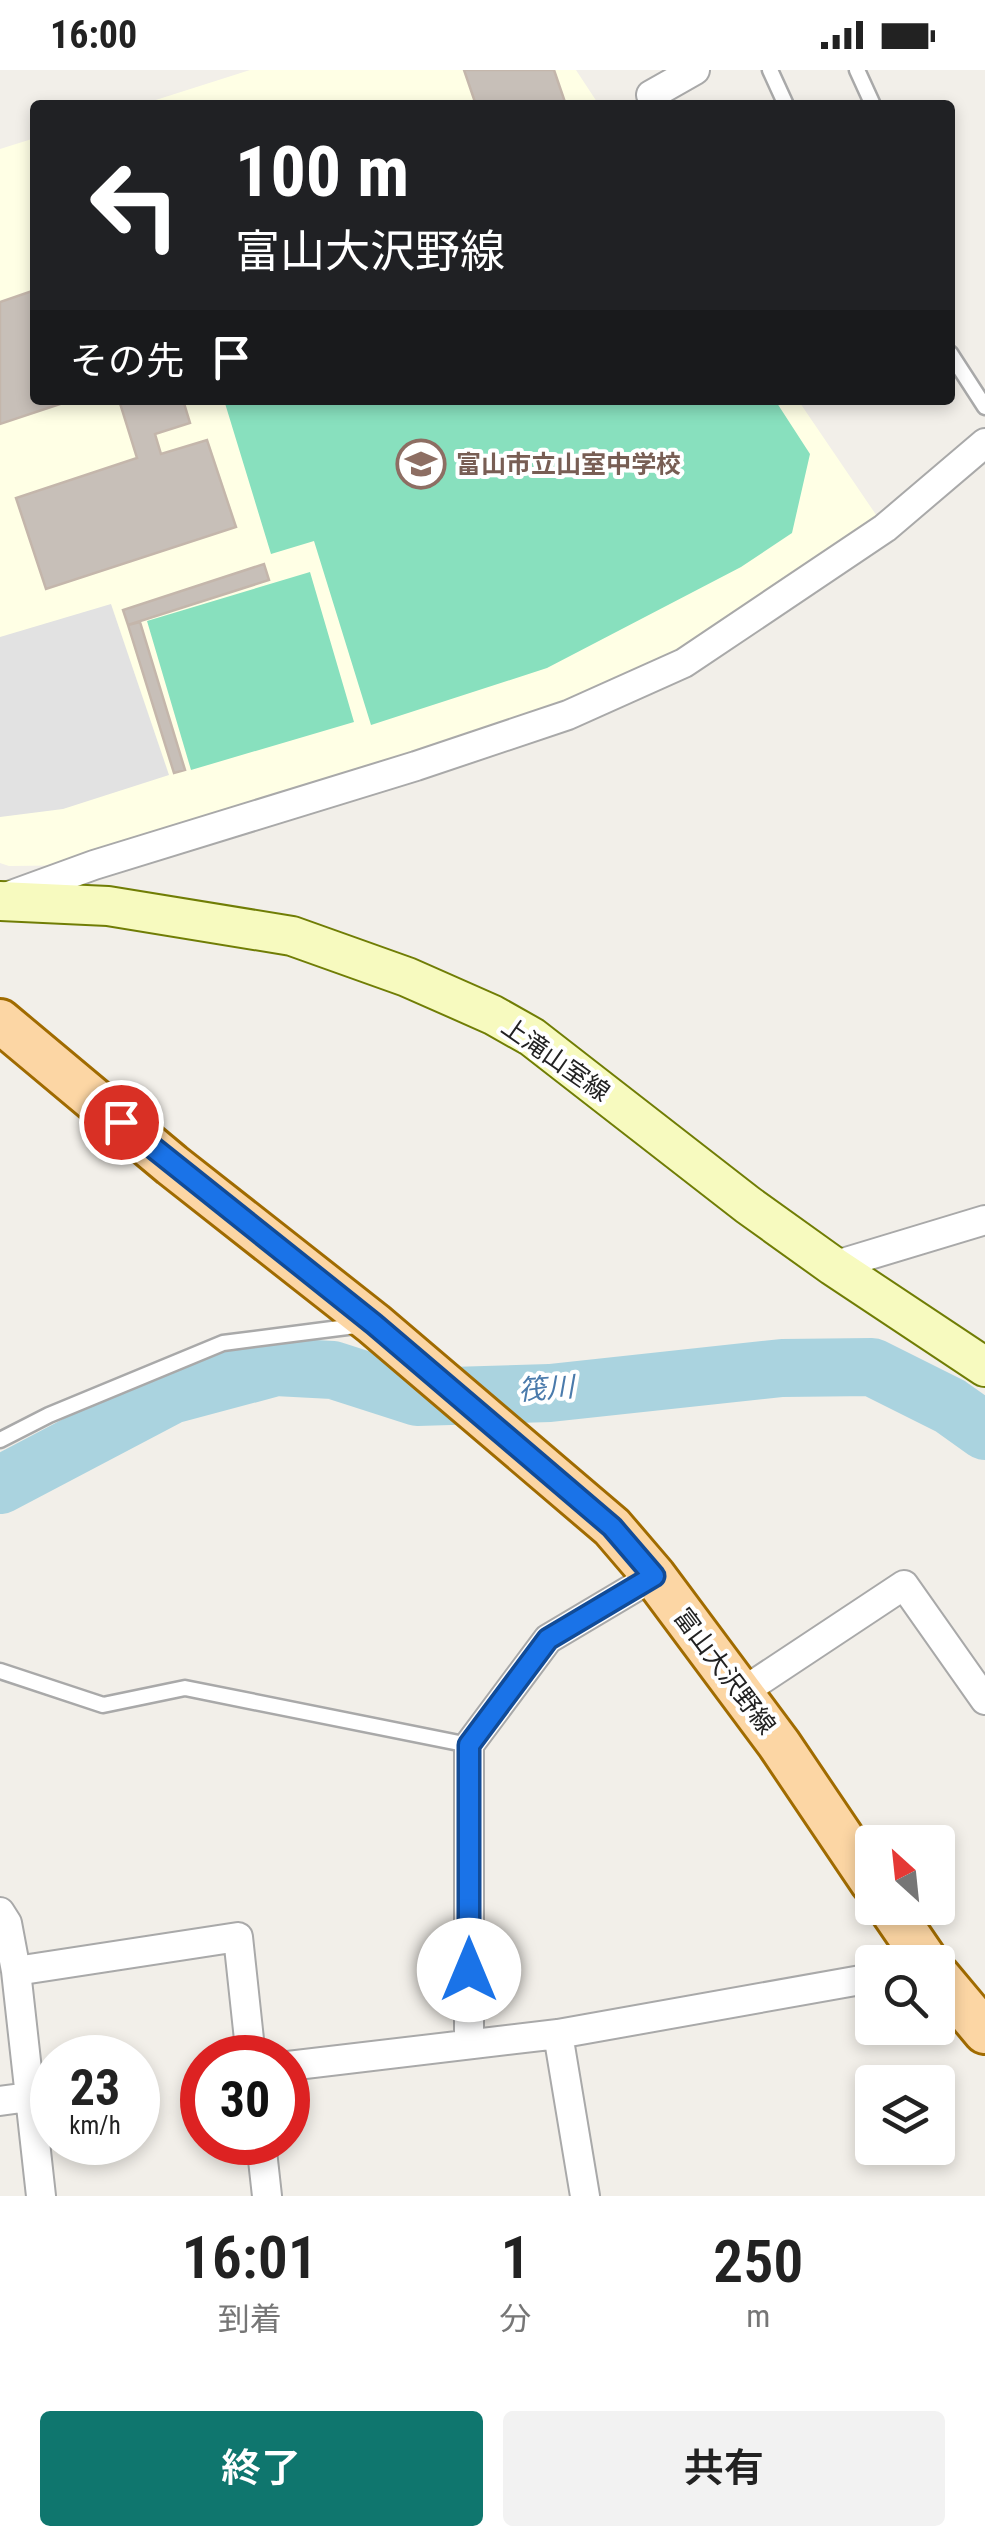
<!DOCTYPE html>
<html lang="ja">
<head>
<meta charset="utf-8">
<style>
	:root { --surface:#fff; --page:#f2f2f2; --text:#222; --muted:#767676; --accent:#0f766e }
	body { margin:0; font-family:"Roboto Condensed","Noto Sans JP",sans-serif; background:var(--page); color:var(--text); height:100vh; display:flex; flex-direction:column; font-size:38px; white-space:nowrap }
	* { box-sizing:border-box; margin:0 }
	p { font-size:32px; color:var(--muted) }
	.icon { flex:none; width:55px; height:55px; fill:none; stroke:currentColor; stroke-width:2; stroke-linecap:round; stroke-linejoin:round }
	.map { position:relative; height:2126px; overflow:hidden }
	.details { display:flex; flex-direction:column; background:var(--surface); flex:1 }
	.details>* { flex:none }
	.top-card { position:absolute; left:30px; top:30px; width:925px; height:305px; border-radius:10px; box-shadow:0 5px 15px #0003; background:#202124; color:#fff; overflow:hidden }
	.needle { width:65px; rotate:333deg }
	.buttons { position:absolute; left:855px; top:1755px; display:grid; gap:20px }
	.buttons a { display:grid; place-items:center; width:100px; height:100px; border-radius:10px; background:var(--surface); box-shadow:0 5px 15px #0003; font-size:50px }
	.speed { position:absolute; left:30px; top:1965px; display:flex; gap:20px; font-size:50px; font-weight:700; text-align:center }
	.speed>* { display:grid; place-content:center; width:130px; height:130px; border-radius:50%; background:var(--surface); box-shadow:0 5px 15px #0003; line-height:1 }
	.speed small { font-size:25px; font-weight:400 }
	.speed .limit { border:15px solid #d22; background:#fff; color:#111 }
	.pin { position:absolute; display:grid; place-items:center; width:85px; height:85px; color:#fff; margin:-42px; border:5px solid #fff; border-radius:50%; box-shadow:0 2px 10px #0007 }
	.me { position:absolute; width:110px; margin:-55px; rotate:0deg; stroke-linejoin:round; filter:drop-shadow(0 0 8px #0008) }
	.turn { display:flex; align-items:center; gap:35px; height:210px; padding:0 40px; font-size:45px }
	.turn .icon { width:130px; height:130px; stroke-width:2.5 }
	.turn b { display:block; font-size:70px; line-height:85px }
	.then { display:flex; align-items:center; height:95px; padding:0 40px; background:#0003; gap:20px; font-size:38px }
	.eta { display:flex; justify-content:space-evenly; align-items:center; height:170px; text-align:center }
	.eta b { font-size:60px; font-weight:600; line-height:70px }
	.action { display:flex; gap:20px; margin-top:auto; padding:20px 40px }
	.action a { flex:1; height:115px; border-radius:10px; background:var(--accent); color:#fff; font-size:40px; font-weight:600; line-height:115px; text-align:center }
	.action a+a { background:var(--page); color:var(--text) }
	.status { display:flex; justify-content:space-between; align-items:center; height:70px; padding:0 50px; background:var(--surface); direction:ltr }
	.status svg { height:28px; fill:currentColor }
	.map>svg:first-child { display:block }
	.education { fill:#ffffe5 }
	.pitch { fill:#88e0be }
	.parking { fill:#e2e2e2 }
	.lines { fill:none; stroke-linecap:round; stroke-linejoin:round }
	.river { stroke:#aad3df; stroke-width:58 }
	.building { fill:#c7bfb8; stroke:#c4b6ab; stroke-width:2.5 }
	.service-casing { stroke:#a9a9a9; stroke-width:19 }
	.minor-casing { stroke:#a9a9a9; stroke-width:32 }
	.secondary-casing { stroke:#707d05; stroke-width:42 }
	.primary-casing { stroke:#a06b00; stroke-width:48 }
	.service { stroke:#fff; stroke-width:14 }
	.minor { stroke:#fff; stroke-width:28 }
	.secondary { stroke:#f7fabf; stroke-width:38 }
	.primary { stroke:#fcd6a4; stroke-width:42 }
	.route-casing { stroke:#114b97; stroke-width:25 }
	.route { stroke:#1a73e8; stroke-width:18 }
	.labels { text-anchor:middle; stroke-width:8; stroke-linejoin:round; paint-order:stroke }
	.education-label { font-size:25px; font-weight:bold; fill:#785e54; stroke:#fff; text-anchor:start }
	.street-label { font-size:25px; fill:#222; stroke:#fff }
	.water-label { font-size:28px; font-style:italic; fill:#4a7aab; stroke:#fff }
</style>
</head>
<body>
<div class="status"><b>16:00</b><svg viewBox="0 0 49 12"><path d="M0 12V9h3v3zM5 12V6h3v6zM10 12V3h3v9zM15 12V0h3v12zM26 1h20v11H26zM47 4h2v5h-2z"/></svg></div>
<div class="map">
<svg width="985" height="2126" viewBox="0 0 985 2126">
	<rect width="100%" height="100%" fill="#f2efe9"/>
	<!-- education -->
	<path class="education" d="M 250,0 L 576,0 L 599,35 L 140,35 Z
		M 35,68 L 35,330 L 798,330 L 885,458 L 684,593 L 94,795 L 9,796 L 0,793 L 0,79 Z"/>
	<!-- pitch -->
	<path class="pitch" d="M 224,330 L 775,330 L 810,384 L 792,463 L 741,497 L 547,598 L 371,655 L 314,471 L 271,484 Z
		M 310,502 L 354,652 L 191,700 L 147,551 Z"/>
	<!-- parking -->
	<path class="parking" d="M 111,534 L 169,705 L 63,739 L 0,747 L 0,567 Z"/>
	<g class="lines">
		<!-- river -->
		<path class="river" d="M 0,1415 L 171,1325 L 276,1297 L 333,1300 L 417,1327 L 550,1323 L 782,1298 L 872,1297 L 950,1336 L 985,1361"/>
	</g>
	<!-- building -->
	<path class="building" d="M 464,0 L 554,0 L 566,35 L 476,35 Z
		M 35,220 L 35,330 L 72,330 L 0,354 L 0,232 Z
		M 119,330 L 183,330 L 190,353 L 155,364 L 161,384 L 207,370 L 236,457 L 46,519 L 16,428 L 137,388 Z
		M 264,494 L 269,510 L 128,555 L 123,540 Z
		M 140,552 L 185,700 L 174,703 L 128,555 Z"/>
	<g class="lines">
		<!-- service casing -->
		<g class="service-casing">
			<path id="service" d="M 770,0 L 786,35
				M 857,0 L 873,35
				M 950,283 L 985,337
				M 0,1370 L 49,1345 L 223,1273 L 363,1255
				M 0,1601 L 103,1635 L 185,1618 L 469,1675"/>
		</g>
		<!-- minor casing -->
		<g class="minor-casing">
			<path id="minor" d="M 651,25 L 695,0
				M 6,827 L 94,795 L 416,696 L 568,645 L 684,593 L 885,458 L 985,373
				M 833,1196 L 985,1150
				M 741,1623 L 904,1515 L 985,1630
				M 0,1842 L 7,1853 L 16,1901 L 41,2126
				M 16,1901 L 238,1867 L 251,1988
				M 558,1964 L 585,2126
				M 469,1974 L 469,1675 L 548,1569 L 654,1506
				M 288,1996 L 558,1964 L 872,1908
				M 0,2031 L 29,2027
				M 261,2072 L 267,2126"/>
		</g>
		<!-- secondary casing -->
		<g class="secondary-casing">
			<path id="secondary" d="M 0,831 L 108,836 L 292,866 L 407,907 L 493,945 L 532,967 L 748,1135 L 833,1196 L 985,1297"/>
		</g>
		<!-- primary casing -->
		<g class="primary-casing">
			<path id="primary" d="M 0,951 L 172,1095 L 374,1254 L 612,1457 L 654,1506 L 779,1674 L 872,1812
				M 890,1838 L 927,1892
				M 938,1906 L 985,1962"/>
		</g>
		<!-- service -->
		<use href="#service" class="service"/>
		<!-- minor -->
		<use href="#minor" class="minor"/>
		<!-- secondary -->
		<use href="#secondary" class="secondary"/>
		<!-- primary -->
		<use href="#primary" class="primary"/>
	</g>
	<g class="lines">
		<!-- route casing -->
		<g class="route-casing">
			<path id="route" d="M 121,1052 L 374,1254 L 612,1457 L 654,1506 L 548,1569 L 469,1675 L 469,1900"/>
		</g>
		<!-- route -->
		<use href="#route" class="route"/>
	</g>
	<!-- icons -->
	<defs>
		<g id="school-ring" transform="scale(2.5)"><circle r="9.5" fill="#fff" stroke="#8d6e63" stroke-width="1.5"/><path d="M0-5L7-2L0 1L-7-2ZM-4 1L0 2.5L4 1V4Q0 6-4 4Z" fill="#8d6e63"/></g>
	</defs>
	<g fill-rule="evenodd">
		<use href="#school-ring" x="421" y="394"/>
	</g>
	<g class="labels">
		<!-- education labels -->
		<g class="education-label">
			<text x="456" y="403">富山市立山室中学校</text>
		</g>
		<!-- street labels -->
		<g class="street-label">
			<text transform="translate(556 989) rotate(35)" y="9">上滝山室線</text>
			<text transform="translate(725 1601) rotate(53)" y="9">富山大沢野線</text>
		</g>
		<!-- water labels -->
		<g class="water-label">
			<text transform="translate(546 1318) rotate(-4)" y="10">筏川</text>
		</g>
	</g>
</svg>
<div class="buttons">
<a><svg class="needle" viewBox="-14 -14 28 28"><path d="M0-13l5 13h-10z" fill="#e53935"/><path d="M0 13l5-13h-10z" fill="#767676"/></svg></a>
<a><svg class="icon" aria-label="search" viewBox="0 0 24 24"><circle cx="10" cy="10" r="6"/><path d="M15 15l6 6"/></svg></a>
<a><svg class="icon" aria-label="layers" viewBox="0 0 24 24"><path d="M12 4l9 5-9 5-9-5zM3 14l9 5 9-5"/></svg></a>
</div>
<div class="speed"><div>23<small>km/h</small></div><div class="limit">30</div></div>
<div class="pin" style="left:121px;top:1052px;background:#d93025"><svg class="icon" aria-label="arrive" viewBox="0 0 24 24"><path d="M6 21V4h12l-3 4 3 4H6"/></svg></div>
<svg class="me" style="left:469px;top:1900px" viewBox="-20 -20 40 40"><circle r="19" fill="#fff"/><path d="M0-13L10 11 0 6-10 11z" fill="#1a73e8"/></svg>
<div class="top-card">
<div class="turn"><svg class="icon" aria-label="left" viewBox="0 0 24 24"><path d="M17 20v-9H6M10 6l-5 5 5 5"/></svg><div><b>100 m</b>富山大沢野線</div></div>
<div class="then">その先<svg class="icon" aria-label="arrive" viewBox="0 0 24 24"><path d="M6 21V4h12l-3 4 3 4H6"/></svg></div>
</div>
</div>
<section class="details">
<div class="eta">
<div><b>16:01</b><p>到着</p></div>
<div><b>1</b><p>分</p></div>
<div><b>250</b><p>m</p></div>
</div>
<div class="action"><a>終了</a><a>共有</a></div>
</section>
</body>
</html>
